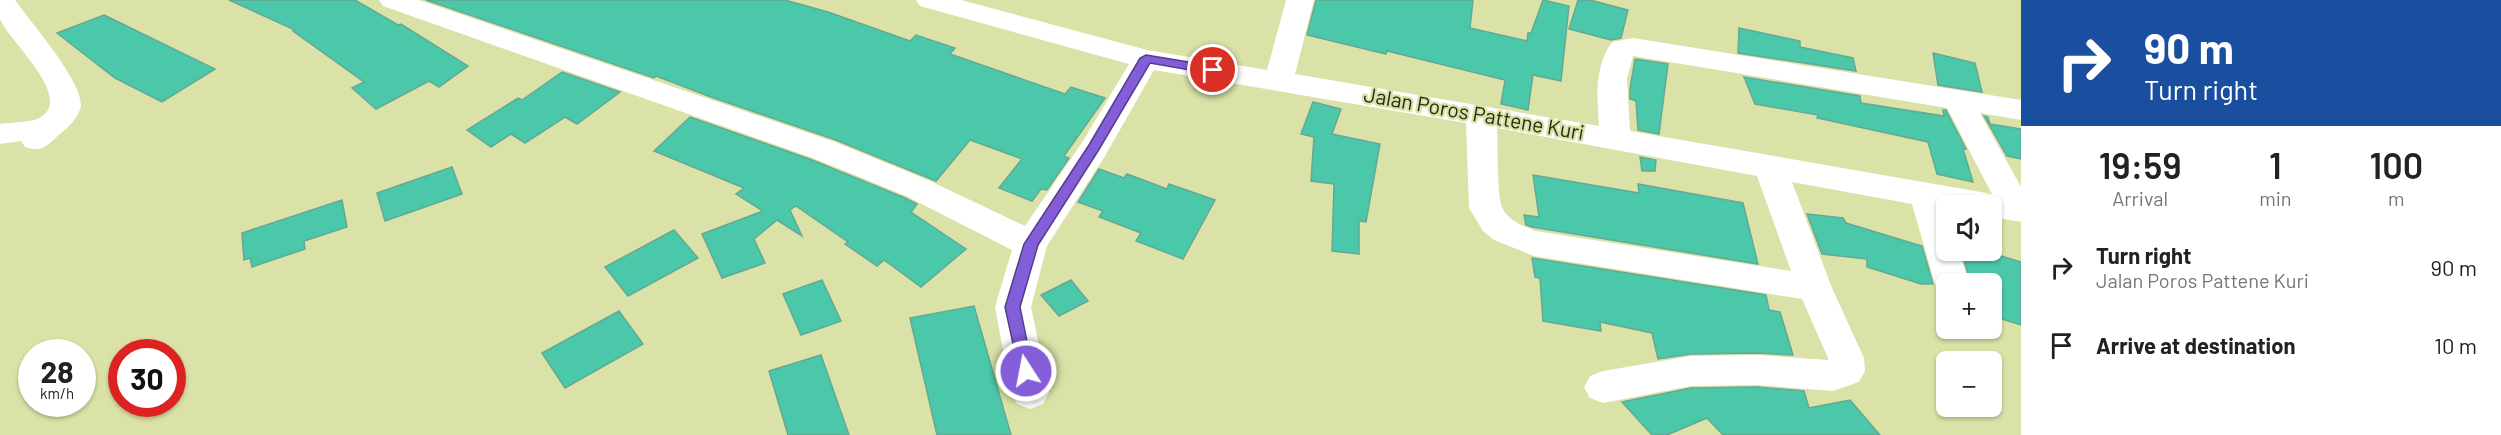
<!DOCTYPE html>
<html lang="en">
<head>
<meta charset="utf-8">
<style>
	:root { --surface:#fff; --page:#f6f6f6; --text:#222; --muted:#767676 }
	body { margin:0; font-family:Barlow,sans-serif; background:var(--page); color:var(--text); height:100vh; display:flex; flex-direction:column; font-size:22px; white-space:nowrap }
	* { box-sizing:border-box; margin:0 }
	p { font-size:20px; color:var(--muted) }
	.icon { flex:none; width:33px; height:33px; fill:none; stroke:currentColor; stroke-width:2; stroke-linecap:round; stroke-linejoin:round }
	.map { position:relative; flex:1; overflow:hidden }
	.details { display:flex; flex-direction:column; background:var(--surface); width:480px }
	.details>* { flex:none }
	.top-card { background:#1a4fa0; color:#fff; overflow:hidden }
	.fabs { position:absolute; left:1936px; top:195px; display:grid; gap:12px }
	.fabs a { display:grid; place-items:center; width:66px; height:66px; border-radius:9px; background:var(--surface); box-shadow:0 2px 4px #0004; font-size:30px }
	.speed { position:absolute; left:18px; top:339px; display:flex; gap:12px; font-size:30px; font-weight:700; text-align:center }
	.speed>* { display:grid; place-content:center; width:78px; height:78px; border-radius:50%; background:var(--surface); box-shadow:0 2px 4px #0004; line-height:1 }
	.speed small { font-size:15px; font-weight:400 }
	.speed .limit { border:9px solid #d22; background:#fff; color:#111 }
	.pin { position:absolute; display:grid; place-items:center; width:51px; height:51px; color:#fff; margin:-26px; border:3px solid #fff; border-radius:50%; box-shadow:0 2px 6px #0007 }
	.me { position:absolute; width:66px; margin:-33px; rotate:349deg; stroke-linejoin:round; filter:drop-shadow(0 0 4px #0008) }
	.turn { display:flex; align-items:center; gap:21px; height:126px; padding:0 24px; font-size:27px }
	.turn .icon { width:78px; height:78px; stroke-width:2.5 }
	.turn b { display:block; font-size:42px; line-height:51px }
	.eta { display:flex; justify-content:space-evenly; align-items:center; height:102px; text-align:center }
	.eta b { font-size:36px; font-weight:600; line-height:42px }
	ul { padding:0; list-style:none }
	li { display:flex; align-items:center; gap:18px; height:78px; padding:0 24px }
	li div { flex:1 }
	li b { display:block; font-size:22px }
	li em { font-style:normal }
	main { display:flex; flex:1; min-height:0 }
	.map>svg:first-child { display:block }
	.building { fill:#4bc8aa; stroke:#63a995; stroke-width:1.5 }
	.lines { fill:none; stroke-linecap:round; stroke-linejoin:round }
	.minor { fill:#fff; fill-rule:evenodd }
	.route { fill:#835ed8; stroke:#553d8c; stroke-width:1.5 }
	.labels { text-anchor:middle; stroke-width:4.5; stroke-linejoin:round; paint-order:stroke }
	.street-label { font-size:21px; fill:#282a13; stroke:#dae2a7 }
</style>
</head>
<body>
<main>
<div class="map">
<svg width="2021" height="435" viewBox="0 0 2021 435">
	<rect width="100%" height="100%" fill="#dae2a7"/>
	<!-- building -->
	<path class="building" d="M 229,0 L 355,0 L 398,25 L 401,24 L 468,66 L 439,87 L 429,81 L 376,109 L 352,88 L 364,82 L 293,31 L 295,30 Z
		M 426,0 L 785,0 L 828,12 L 910,41 L 916,35 L 955,48 L 950,54 L 1065,94 L 1071,87 L 1105,98 L 1064,156 L 1069,158 L 1047,190 L 1041,189 L 1032,201 L 999,188 L 1022,159 L 970,140 L 936,181 L 836,140 L 711,97 L 656,76 L 654,78 Z
		M 1316,0 L 1473,0 L 1470,28 L 1527,41 L 1528,33 L 1531,33 L 1543,0 L 1569,6 L 1561,81 L 1533,75 L 1528,110 L 1501,104 L 1505,80 L 1387,51 L 1386,54 L 1307,35 Z
		M 1578,0 L 1590,0 L 1628,10 L 1621,38 L 1611,40 L 1569,29 Z
		M 104,15 L 215,69 L 162,102 L 115,78 L 57,33 Z
		M 1739,28 L 1800,41 L 1800,47 L 1853,58 L 1856,71 L 1738,53 Z
		M 1933,53 L 1975,63 L 1982,92 L 1938,85 Z
		M 1635,59 L 1668,64 L 1659,134 L 1638,130 L 1636,101 L 1630,99 L 1630,89 Z
		M 562,72 L 620,92 L 577,124 L 565,117 L 525,143 L 511,134 L 491,147 L 467,130 L 518,98 L 522,100 Z
		M 1744,77 L 1860,96 L 1861,103 L 1944,116 L 1943,110 L 1946,110 L 1966,149 L 1963,149 L 1973,182 L 1937,174 L 1928,142 L 1817,118 L 1818,115 L 1755,104 Z
		M 1313,102 L 1341,109 L 1332,134 L 1380,144 L 1366,222 L 1359,221 L 1359,254 L 1332,251 L 1334,184 L 1311,181 L 1314,137 L 1301,134 Z
		M 1984,116 L 1988,117 L 1990,124 L 2021,129 L 2021,159 L 2007,156 Z
		M 690,117 L 812,160 L 905,198 L 917,204 L 911,212 L 966,249 L 921,287 L 884,260 L 877,266 L 845,244 L 848,242 L 796,206 L 790,210 L 802,236 L 777,220 L 754,239 L 765,263 L 722,278 L 702,234 L 763,211 L 736,194 L 744,188 L 654,151 Z
		M 1640,157 L 1656,160 L 1655,171 L 1642,171 Z
		M 452,167 L 462,194 L 385,221 L 377,193 Z
		M 1099,169 L 1124,178 L 1127,174 L 1167,189 L 1169,184 L 1215,200 L 1183,259 L 1136,241 L 1141,233 L 1099,217 L 1103,211 L 1078,202 Z
		M 1533,175 L 1639,193 L 1638,184 L 1743,203 L 1758,264 L 1532,227 L 1526,225 L 1524,215 L 1539,217 Z
		M 342,200 L 347,227 L 304,241 L 305,249 L 252,267 L 250,258 L 244,260 L 242,233 Z
		M 1807,214 L 1843,218 L 1846,223 L 1922,246 L 1933,284 L 1921,284 L 1867,267 L 1867,259 L 1822,254 Z
		M 674,230 L 698,258 L 628,296 L 605,267 Z
		M 1961,250 L 1982,250 L 2021,262 L 2021,325 L 1992,316 L 1992,284 L 1971,284 Z
		M 1532,258 L 1766,295 L 1769,310 L 1780,312 L 1793,355 L 1757,353 L 1691,354 L 1658,359 L 1652,333 L 1600,322 L 1601,331 L 1543,321 L 1540,278 L 1535,277 Z
		M 822,280 L 841,321 L 801,335 L 783,294 Z
		M 1071,280 L 1088,301 L 1059,316 L 1041,295 Z
		M 974,306 L 1011,435 L 937,435 L 910,318 Z
		M 619,311 L 643,344 L 565,388 L 542,353 Z
		M 821,355 L 849,435 L 788,435 L 769,371 Z
		M 1757,387 L 1804,391 L 1809,408 L 1850,400 L 1880,435 L 1723,435 L 1707,418 L 1667,435 L 1652,435 L 1622,402 L 1691,388 Z"/>
	<g class="lines">
		<!-- minor -->
		<path class="minor" d="M 0,0 L 15,0 C 30,21 82,81 81,105 C 80,116 68,128 60,134 C 47,145 43,153 25,147 L 21,141 L 0,144 L 0,124 C 12,122 32,123 41,117 C 74,97 8,40 0,19 C 0,14 0,5 0,0 Z
			M 379,0 L 419,0 L 835,142 L 928,180 L 1025,226 L 1083,141 L 1129,64 L 920,6 L 916,0 L 961,0 L 1147,50 L 1267,70 L 1286,0 L 1314,0 L 1295,74 L 1599,126 C 1597,95 1594,68 1612,42 L 1633,38 L 2021,100 L 2021,120 L 1980,113 L 2021,187 L 2021,222 L 1992,217 L 1992,206 L 1947,206 L 1947,250 L 1959,250 L 1969,284 L 1947,284 L 1947,296 L 1940,293 L 1935,284 L 1912,204 L 1792,182 L 1832,288 L 1864,358 L 1865,371 L 1859,382 L 1833,391 L 1757,385 L 1691,386 L 1603,403 L 1590,398 L 1584,387 L 1590,376 L 1603,371 L 1691,356 L 1757,355 L 1828,360 L 1828,358 L 1802,299 L 1534,256 L 1494,240 L 1483,231 L 1469,208 L 1466,123 L 1154,70 L 1105,156 L 1047,246 L 1031,307 L 1049,393 L 1043,404 L 1030,409 L 1017,404 L 1011,393 L 995,307 L 1012,250 L 906,196 L 813,158 L 383,6 ZM 1633,56 L 1947,108 L 1992,194 L 1630,131 L 1627,79 ZM 1497,128 L 1757,176 L 1791,271 L 1536,231 C 1524,227 1507,220 1502,207 C 1497,197 1498,143 1497,128 Z"/>
	</g>
	<!-- route -->
	<path class="route" d="M 1146,55 L 1213,66 L 1219,70 L 1213,74 L 1150,63 L 1098,151 L 1038,245 L 1020,307 L 1033,371 L 1031,376 L 1026,378 L 1020,376 L 1005,307 L 1024,244 L 1089,145 L 1140,58 Z"/>
	<g class="labels">
		<!-- street labels -->
		<g class="street-label">
			<text transform="translate(1474 114) rotate(10)" y="7">Jalan Poros Pattene Kuri</text>
		</g>
	</g>
</svg>
<div class="fabs">
<a><svg class="icon" aria-label="sound" viewBox="0 0 24 24"><path d="M4 9h4l5-4v14l-5-4H4zM17 9q2 3 0 6"/></svg></a>
<a>+</a>
<a>−</a>
</div>
<div class="speed"><div>28<small>km/h</small></div><div class="limit">30</div></div>
<div class="pin" style="left:1213px;top:70px;background:#d93025"><svg class="icon" aria-label="arrive" viewBox="0 0 24 24"><path d="M6 21V4h12l-3 4 3 4H6"/></svg></div>
<svg class="me" style="left:1026px;top:371px" viewBox="-20 -20 40 40"><circle r="17" fill="#835ed8" stroke="#fff" stroke-width="3"/><path d="M0-11L8 9 0 5-8 9z" fill="#fff"/></svg>
</div>
<section class="details">
<div class="top-card">
<div class="turn"><svg class="icon" aria-label="right" viewBox="0 0 24 24"><path d="M7 20v-9h11M14 6l5 5-5 5"/></svg><div><b>90 m</b>Turn right</div></div>
</div>
<div class="eta">
<div><b>19:59</b><p>Arrival</p></div>
<div><b>1</b><p>min</p></div>
<div><b>100</b><p>m</p></div>
</div>
<ul>
<li><svg class="icon" aria-label="right" viewBox="0 0 24 24"><path d="M7 20v-9h11M14 6l5 5-5 5"/></svg><div><b>Turn right</b><p>Jalan Poros Pattene Kuri</p></div><em>90 m</em></li>
<li><svg class="icon" aria-label="arrive" viewBox="0 0 24 24"><path d="M6 21V4h12l-3 4 3 4H6"/></svg><div><b>Arrive at destination</b></div><em>10 m</em></li>
</ul>
</section>
</main>
</body>
</html>
